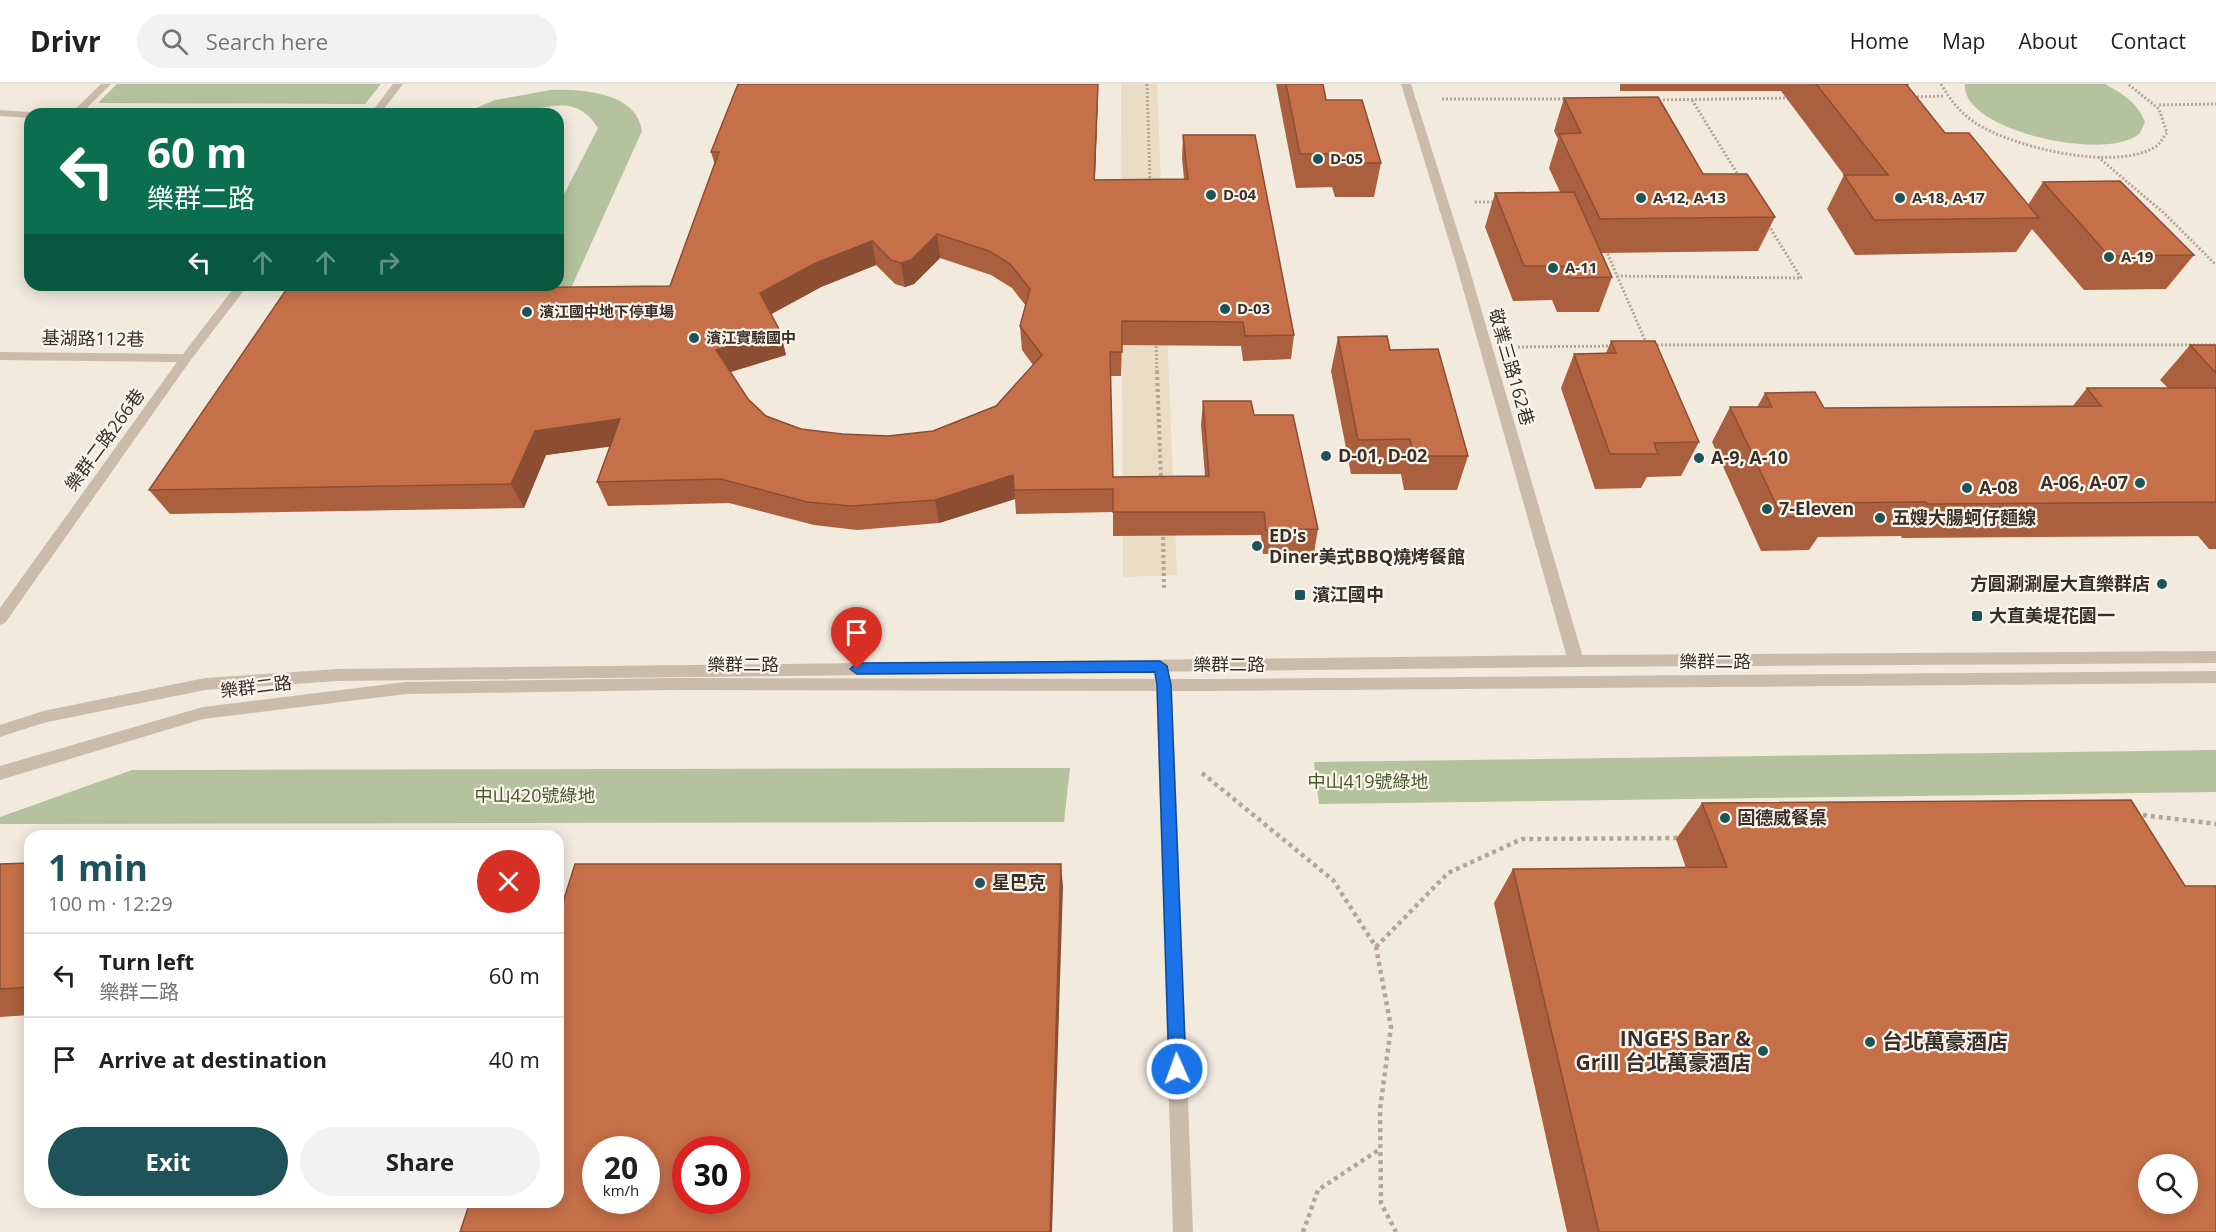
<!DOCTYPE html>
<html lang="en">
<head>
<meta charset="utf-8">
<style>
	:root { --surface:#fff; --page:#f2f2f2; --text:#202124; --muted:#757577; --line:#e0e0e0; --accent:#1f535a }
	body { margin:0; font-family:"Open Sans","Noto Sans TC",sans-serif; background:var(--page); color:var(--text); height:100vh; display:flex; flex-direction:column; font-size:22px; white-space:nowrap }
	* { box-sizing:border-box; margin:0 }
	p { font-size:20px; color:var(--muted) }
	.icon { flex:none; width:33px; height:33px; fill:none; stroke:currentColor; stroke-width:2; stroke-linecap:round; stroke-linejoin:round }
	.map { position:relative; flex:1; overflow:hidden }
	.details { position:absolute; left:24px; top:746px; width:540px; height:378px; display:flex; flex-direction:column; background:var(--surface); border-radius:18px; box-shadow:0 3px 15px #0003 }
	.details>* { flex:none }
	.guide { position:absolute; left:24px; top:24px; width:540px; height:183px; border-radius:18px; box-shadow:0 3px 15px #0003; background:#0b6e4f; color:#fff; overflow:hidden }
	.tools { position:absolute; left:2138px; top:1070px; display:grid; gap:12px }
	.tools a { display:grid; place-items:center; width:60px; height:60px; border-radius:50%; background:var(--surface); box-shadow:0 3px 15px #0003; font-size:30px }
	.speed { position:absolute; left:582px; top:1052px; display:flex; gap:12px; font-size:30px; font-weight:700; text-align:center }
	.speed>* { display:grid; place-content:center; width:78px; height:78px; border-radius:50%; background:var(--surface); box-shadow:0 3px 15px #0003; line-height:1 }
	.speed small { font-size:15px; font-weight:400 }
	.speed .limit { border:9px solid #d22; background:#fff; color:#111 }
	.pin { position:absolute; display:grid; place-items:center; width:51px; height:51px; color:#fff; margin:-62px -26px; border-radius:50% 50% 50% 0; rotate:-45deg; box-shadow:0 0 6px #0007 }
	.pin .icon { rotate:45deg }
	.me { position:absolute; width:66px; margin:-33px; rotate:358deg; stroke-linejoin:round; filter:drop-shadow(0 0 4px #0008) }
	.turn { display:flex; align-items:center; gap:21px; height:126px; padding:0 24px; font-size:27px }
	.turn .icon { width:78px; height:78px; stroke-width:2.5 }
	.turn b { display:block; font-size:42px; line-height:51px }
	.lanes { display:flex; align-items:center; height:57px; padding:0 24px; background:#0003; justify-content:center; gap:30px; direction:ltr }
	.lanes .off { opacity:.35 }
	.round { display:grid; place-items:center; flex:none; width:63px; height:63px; border-radius:32px; background:var(--page) }
	.headline { display:flex; align-items:center; justify-content:space-between; height:102px; padding:0 24px }
	h1 { font-size:36px; font-weight:700; line-height:45px; color:var(--accent) }
	.cta { display:flex; gap:12px; margin-top:auto; padding:12px 24px }
	.cta a { flex:1; height:69px; border-radius:36px; background:var(--accent); color:#fff; font-size:24px; font-weight:700; line-height:69px; text-align:center }
	.cta a+a { background:var(--page); color:var(--text) }
	ul { padding:0; list-style:none }
	li { display:flex; align-items:center; gap:18px; height:84px; padding:0 24px; border-top:2px solid var(--line) }
	li div { flex:1 }
	li b { display:block; font-size:22px }
	li em { font-style:normal }
	header { display:flex; align-items:center; gap:36px; box-sizing:border-box; height:84px; padding:0 30px; background:var(--surface); border-bottom:2px solid var(--line) }
	header strong { font-size:28px }
	nav { display:flex; gap:33px; margin-inline-start:auto; font-size:21px }
	.search { width:420px; height:54px; background:var(--page); display:flex; align-items:center; gap:15px; box-sizing:border-box; padding:0 21px; border-radius:33px; color:var(--muted); font-size:22px }
	.map>svg:first-child { display:block }
	.green { fill:#b4c29e }
	.plaza { fill:#ebddc5 }
	.lines { fill:none; stroke-linecap:round; stroke-linejoin:round }
	.path-far2 { stroke:#b7a594; stroke-width:3; stroke-dasharray:2 2; stroke-linecap:butt }
	.path-far1 { stroke:#b7a594; stroke-width:4; stroke-dasharray:3 3; stroke-linecap:butt }
	.path { stroke:#b7a594; stroke-width:4.5; stroke-dasharray:4 4; stroke-linecap:butt }
	.minor { fill:#cbbbaa; fill-rule:evenodd }
	.tertiary { fill:#cbbbaa; fill-rule:evenodd }
	.wall { fill:#aa603f; fill-rule:evenodd }
	.shaded-wall { fill:#8b4e33 }
	.building { fill:#c67049; stroke:#8b4e33; stroke-width:1.5; fill-rule:evenodd }
	.route { fill:#1a73e8; stroke:#114b97; stroke-width:1.5 }
	.poi-dot { fill:#1f535a; stroke:#faf4eb; stroke-width:2 }
	.labels { text-anchor:middle; stroke-width:4.5; stroke-linejoin:round; paint-order:stroke }
	.far-poi-label { font-size:15px; font-weight:bold; fill:#392f29; stroke:#faf4eb; text-anchor:start }
	.street-label { font-size:18px; fill:#392f29; stroke:#faf4eb }
	.poi-label { font-size:18px; font-weight:bold; fill:#392f29; stroke:#faf4eb; text-anchor:start }
	.park-label { font-size:18px; fill:#45572d; stroke:#faf4eb }
	.near-poi-label { font-size:21px; font-weight:bold; fill:#392f29; stroke:#faf4eb; text-anchor:end }
</style>
</head>
<body>
<header>
<strong>Drivr</strong>
<div class="search"><svg class="icon" aria-label="search" viewBox="0 0 24 24"><circle cx="10" cy="10" r="6"/><path d="M15 15l6 6"/></svg>Search here</div>
<nav><a>Home</a><a>Map</a><a>About</a><a>Contact</a></nav>
</header>
<div class="map">
<svg width="2216" height="1148" viewBox="0 0 2216 1148">
	<rect width="100%" height="100%" fill="#f3eade"/>
	<!-- green -->
	<path class="green" d="M 117,0 L 381,0 L 365,20 L 98,19 Z
		M 1965,0 L 2105,0 C 2123,10 2137,18 2145,38 C 2143,41 2142,47 2139,50 C 2107,78 1960,47 1965,0 Z
		M 550,6 C 581,5 637,8 642,47 L 563,222 L 519,223 L 531,201 L 558,201 L 558,122 L 598,44 C 574,6 544,27 509,30 C 494,31 478,30 462,30 L 495,16 Z
		M 2216,666 L 2216,708 L 1319,720 L 1314,678 Z
		M 1070,684 L 1064,738 L 0,740 L 0,733 L 132,686 Z"/>
	<!-- plaza -->
	<path class="plaza" d="M 1121,0 L 1157,0 L 1177,491 L 1123,493 Z"/>
	<g class="lines">
		<!-- path-far2 -->
		<path class="path-far2" d="M 1147,0 L 1150,98
			M 1941,0 C 1950,16 1959,27 1974,38 C 2011,63 2114,88 2155,63 C 2160,60 2163,53 2167,49 L 2159,25 L 2128,0
			M 1913,13 L 1945,12
			M 1442,15 L 1566,15
			M 1655,16 L 1791,14
			M 1692,16 L 1740,94
			M 2159,21 L 2216,20
			M 2098,73 L 2165,130 L 2216,181
			M 1475,118 L 1495,118
			M 1606,166 L 1647,261
			M 1617,192 L 1801,194 L 1769,142
			M 1156,258 L 1157,289
			M 1653,261 L 2216,261
			M 1518,263 L 1612,262"/>
		<!-- path-far1 -->
		<path class="path-far1" d="M 1157,287 L 1161,395
			M 1163,447 L 1164,506"/>
		<!-- path -->
		<path class="path" d="M 1202,689 L 1333,796 L 1376,863 L 1391,943 L 1380,1025 L 1381,1119 L 1396,1148
			M 2135,730 L 2216,740
			M 1376,863 L 1448,789 L 1522,755 L 1682,754
			M 1303,1148 L 1318,1106 L 1380,1065"/>
		<!-- minor -->
		<path class="minor" d="M 101,0 L 111,0 L 81,30 L 70,30 Z
			M 393,0 L 403,0 L 380,30 L 370,30 Z
			M 1401,0 L 1411,0 L 1468,180 L 1584,577 L 1581,581 L 1571,581 L 1568,577 L 1456,180 Z
			M 0,26 L 30,28 L 34,30 L 30,30 L 30,34 L 0,32 Z
			M 236,201 L 248,201 L 190,277 L 5,539 L 0,541 L 0,524 L 177,278 L 0,276 L 0,268 L 183,270 Z
			M 1160,576 L 1165,578 L 1172,601 L 1193,1148 L 1173,1148 L 1156,601 L 1152,582 L 1155,578 Z"/>
		<!-- tertiary -->
		<path class="tertiary" d="M 2216,567 L 2216,579 L 1576,583 L 338,597 L 205,606 L 43,639 L 0,653 L 0,641 L 43,627 L 205,594 L 338,585 L 1576,571 Z
			M 2216,587 L 2216,599 L 1207,607 L 674,606 L 406,610 L 203,635 L 0,696 L 0,682 L 203,623 L 406,598 L 674,594 L 1207,595 Z"/>
	</g>
	<!-- wall -->
	<path class="wall" d="M 1276,0 L 1323,0 L 1326,16 L 1381,79 L 1374,113 L 1335,113 L 1332,103 L 1296,104 Z
		M 1620,0 L 1909,0 L 1908,2 L 1945,49 L 2028,121 L 2043,98 L 2194,171 L 2166,205 L 2084,206 L 2032,145 L 2016,168 L 1855,171 L 1827,125 L 1844,91 L 1781,7 L 1620,7 Z
		M 1098,10 L 1095,96 L 1184,95 L 1182,74 L 1183,51 L 1294,251 L 1291,275 L 1243,277 L 1241,262 L 1122,261 L 1121,292 L 1110,292 L 1113,393 L 1205,392 L 1201,341 L 1203,317 L 1254,331 L 1318,445 L 1314,469 L 1263,470 L 1261,451 L 1113,452 L 1113,428 L 1016,430 L 1015,415 L 939,439 L 857,446 L 814,441 L 729,419 L 608,422 L 597,398 L 610,362 L 546,371 L 524,424 L 170,430 L 149,406 L 670,202 L 715,81 L 711,68 ZM 940,174 L 991,191 L 1012,204 L 1026,222 L 1020,242 L 1022,266 L 1033,281 L 996,322 L 933,347 L 888,352 L 842,350 L 801,345 L 766,332 L 748,315 L 730,288 L 786,271 L 780,247 L 771,230 L 821,203 L 876,181 L 895,200 L 905,203 L 914,200 Z
		M 1564,14 L 1703,90 L 1775,133 L 1758,167 L 1601,169 L 1612,193 L 1599,228 L 1557,228 L 1552,216 L 1513,217 L 1485,143 L 1495,109 L 1560,108 L 1549,84 L 1558,55 L 1554,47 Z
		M 1338,253 L 1390,266 L 1468,372 L 1457,406 L 1404,406 L 1401,390 L 1351,390 L 1331,287 Z
		M 1611,257 L 1699,358 L 1681,392 L 1647,393 L 1641,404 L 1595,405 L 1561,304 L 1574,270 L 1606,269 Z
		M 2190,261 L 2216,261 L 2216,465 L 2209,465 L 2198,452 L 1902,454 L 1901,452 L 1818,453 L 1809,466 L 1761,467 L 1712,358 L 1730,323 L 1757,323 L 1765,309 L 1824,324 L 2072,323 L 2087,304 L 2168,304 L 2160,296 Z
		M 1702,719 L 2216,1148 L 1567,1148 L 1494,819 L 1513,785 L 1686,784 L 1676,755 Z
		M 30,779 L 30,931 L 0,933 L 0,780 Z"/>
	<!-- shaded-wall -->
	<path class="shaded-wall" d="M 1098,0 L 1098,10 L 1094,119 L 1094,96 Z
		M 937,150 L 940,174 L 914,200 L 905,203 L 901,179 Z
		M 872,157 L 876,181 L 821,203 L 766,233 L 760,209 L 816,179 Z
		M 780,247 L 786,271 L 724,290 L 716,266 Z
		M 620,335 L 630,360 L 546,371 L 524,424 L 511,400 L 535,347 Z
		M 1013,391 L 1015,415 L 939,439 L 935,416 Z
		M 1061,780 L 1063,803 L 1052,1148 L 1050,1148 Z"/>
	<!-- building -->
	<path class="building" d="M 738,0 L 1098,0 L 1094,96 L 1188,95 L 1183,51 L 1255,51 L 1294,251 L 1245,252 L 1243,238 L 1122,237 L 1122,268 L 1110,268 L 1113,393 L 1209,392 L 1203,317 L 1251,317 L 1254,331 L 1293,331 L 1318,445 L 1266,446 L 1264,428 L 1113,428 L 1113,405 L 1014,406 L 1013,391 L 935,416 L 851,422 L 807,418 L 721,395 L 597,398 L 620,335 L 535,347 L 511,400 L 149,406 L 286,206 L 670,202 L 719,68 L 711,68 ZM 937,150 L 989,167 L 1010,180 L 1030,205 L 1020,242 L 1042,271 L 996,322 L 933,347 L 888,352 L 842,350 L 801,345 L 766,332 L 748,315 L 716,266 L 780,247 L 760,209 L 816,179 L 872,157 L 891,176 L 901,179 L 911,176 Z
		M 1286,0 L 1323,0 L 1326,16 L 1362,16 L 1381,79 L 1340,79 L 1338,70 L 1300,70 Z
		M 1816,0 L 1906,0 L 1945,49 L 1969,49 L 2039,134 L 1874,136 L 1844,91 L 1888,91 Z
		M 1658,13 L 1703,90 L 1747,90 L 1775,133 L 1600,135 L 1559,50 L 1581,49 L 1564,14 Z
		M 2120,97 L 2194,171 L 2109,172 L 2043,98 Z
		M 1574,108 L 1612,193 L 1569,194 L 1564,182 L 1524,182 L 1495,109 Z
		M 1387,252 L 1390,266 L 1438,265 L 1468,372 L 1414,372 L 1410,355 L 1358,356 L 1338,253 Z
		M 1611,257 L 1655,257 L 1699,358 L 1654,359 L 1658,370 L 1610,370 L 1574,270 L 1616,269 Z
		M 2190,261 L 2216,261 L 2216,289 Z
		M 2087,304 L 2216,304 L 2216,418 L 1927,420 L 1926,418 L 1825,419 L 1832,432 L 1782,433 L 1730,323 L 1772,323 L 1765,309 L 1815,308 L 1824,324 L 2101,322 Z
		M 2131,716 L 2185,802 L 2216,802 L 2216,1148 L 1599,1148 L 1513,785 L 1727,783 L 1702,719 ZM 2148,1080 L 2187,1080 L 2187,1119 L 2148,1119 Z
		M 498,750 L 497,752 L 469,752 Z
		M 30,779 L 30,903 L 0,905 L 0,780 Z
		M 575,780 L 1061,780 L 1050,1148 L 460,1148 L 470,1118 L 558,1118 L 558,834 ZM 596,1065 L 646,1065 L 646,1116 L 596,1116 ZM 686,1065 L 736,1065 L 736,1116 L 686,1116 Z"/>
	<!-- route -->
	<path class="route" d="M 1160,577 L 1167,582 L 1171,601 L 1186,985 L 1183,991 L 1177,994 L 1171,991 L 1169,985 L 1157,601 L 1155,588 L 857,590 L 850,585 L 857,579 Z"/>
	<!-- markers -->
	<g class="poi-dot">
		<circle cx="1318" cy="75" r="6"/>
		<circle cx="1211" cy="111" r="6"/>
		<circle cx="1641" cy="114" r="6"/>
		<circle cx="1900" cy="114" r="6"/>
		<circle cx="2109" cy="173" r="6"/>
		<circle cx="1553" cy="184" r="6"/>
		<circle cx="1225" cy="225" r="6"/>
		<circle cx="527" cy="228" r="6"/>
		<circle cx="694" cy="254" r="6"/>
		<circle cx="1326" cy="372" r="6"/>
		<circle cx="1699" cy="374" r="6"/>
		<circle cx="2140" cy="399" r="6"/>
		<circle cx="1967" cy="404" r="6"/>
		<circle cx="1767" cy="425" r="6"/>
		<circle cx="1880" cy="434" r="6"/>
		<circle cx="1257" cy="462" r="6"/>
		<circle cx="2162" cy="500" r="6"/>
		<rect x="1294" y="505" width="12" height="12" rx="3"/>
		<rect x="1971" y="526" width="12" height="12" rx="3"/>
		<circle cx="1725" cy="734" r="6"/>
		<circle cx="980" cy="799" r="6"/>
		<circle cx="1870" cy="958" r="6"/>
		<circle cx="1763" cy="967" r="6"/>
	</g>
	<g class="labels">
		<!-- far-poi labels -->
		<g class="far-poi-label">
			<text x="1330" y="80">D-05</text>
			<text x="1223" y="116">D-04</text>
			<text x="1653" y="119">A-12, A-13</text>
			<text x="1912" y="119">A-18, A-17</text>
			<text x="2121" y="178">A-19</text>
			<text x="1565" y="189">A-11</text>
			<text x="1237" y="230">D-03</text>
			<text x="539" y="233">濱江國中地下停車場</text>
			<text x="706" y="259">濱江實驗國中</text>
		</g>
		<!-- street labels -->
		<g class="street-label">
			<text transform="translate(93 255) rotate(1)" y="6">基湖路112巷</text>
			<text transform="translate(1511 283) rotate(74)" y="6">敬業三路162巷</text>
			<text transform="translate(105 356) rotate(-54)" y="6">樂群二路266巷</text>
			<text x="1715" y="584">樂群二路</text>
			<text x="743" y="587">樂群二路</text>
			<text x="1229" y="587">樂群二路</text>
			<text transform="translate(256 603) rotate(-7)" y="6">樂群二路</text>
		</g>
		<!-- poi labels -->
		<g class="poi-label">
			<text x="1338" y="378">D-01, D-02</text>
			<text x="1711" y="380">A-9, A-10</text>
			<text x="2128" y="405" text-anchor="end">A-06, A-07</text>
			<text x="1979" y="410">A-08</text>
			<text x="1779" y="431">7-Eleven</text>
			<text x="1892" y="440">五嫂大腸蚵仔麵線</text>
			<text x="1269" y="458">ED's<tspan x="1269" dy="21">Diner美式BBQ燒烤餐館</tspan></text>
			<text x="2150" y="506" text-anchor="end">方圓涮涮屋大直樂群店</text>
			<text x="1312" y="517">濱江國中</text>
			<text x="1989" y="538">大直美堤花園一</text>
			<text x="1737" y="740">固德威餐桌</text>
			<text x="992" y="805">星巴克</text>
		</g>
		<!-- park labels -->
		<g class="park-label">
			<text x="1368" y="704">中山419號綠地</text>
			<text x="535" y="718">中山420號綠地</text>
		</g>
		<!-- near-poi labels -->
		<g class="near-poi-label">
			<text x="1751" y="962">INGE'S Bar &amp;<tspan x="1751" dy="24">Grill 台北萬豪酒店</tspan></text>
			<text x="1882" y="965" text-anchor="start">台北萬豪酒店</text>
		</g>
	</g>
</svg>
<div class="tools">
<a><svg class="icon" aria-label="search" viewBox="0 0 24 24"><circle cx="10" cy="10" r="6"/><path d="M15 15l6 6"/></svg></a>
</div>
<div class="speed"><div>20<small>km/h</small></div><div class="limit">30</div></div>
<div class="pin" style="left:857px;top:585px;background:#d93025"><svg class="icon" aria-label="arrive" viewBox="0 0 24 24"><path d="M6 21V4h12l-3 4 3 4H6"/></svg></div>
<svg class="me" style="left:1177px;top:985px" viewBox="-20 -20 40 40"><circle r="17" fill="#1a73e8" stroke="#fff" stroke-width="3"/><path d="M0-11L8 9 0 5-8 9z" fill="#fff"/></svg>
<div class="guide">
<div class="turn"><svg class="icon" aria-label="left" viewBox="0 0 24 24"><path d="M17 20v-9H6M10 6l-5 5 5 5"/></svg><div><b>60 m</b>樂群二路</div></div>
<div class="lanes"><svg class="icon" aria-label="left" viewBox="0 0 24 24"><path d="M17 20v-9H6M10 6l-5 5 5 5"/></svg><svg class="icon off" aria-label="ahead" viewBox="0 0 24 24"><path d="M12 20V5M6 11l6-6 6 6"/></svg><svg class="icon off" aria-label="ahead" viewBox="0 0 24 24"><path d="M12 20V5M6 11l6-6 6 6"/></svg><svg class="icon off" aria-label="right" viewBox="0 0 24 24"><path d="M7 20v-9h11M14 6l5 5-5 5"/></svg></div>
</div>
<section class="details">
<div class="headline"><div><h1>1 min</h1><p>100 m · 12:29</p></div><a class="round" style="background:#d93025;color:#fff"><svg class="icon" aria-label="close" viewBox="0 0 24 24"><path d="M6 6l12 12M18 6L6 18"/></svg></a></div>
<ul>
<li><svg class="icon" aria-label="left" viewBox="0 0 24 24"><path d="M17 20v-9H6M10 6l-5 5 5 5"/></svg><div><b>Turn left</b><p>樂群二路</p></div><em>60 m</em></li>
<li><svg class="icon" aria-label="arrive" viewBox="0 0 24 24"><path d="M6 21V4h12l-3 4 3 4H6"/></svg><div><b>Arrive at destination</b></div><em>40 m</em></li>
</ul>
<div class="cta"><a>Exit</a><a>Share</a></div>
</section>
</div>
</body>
</html>
